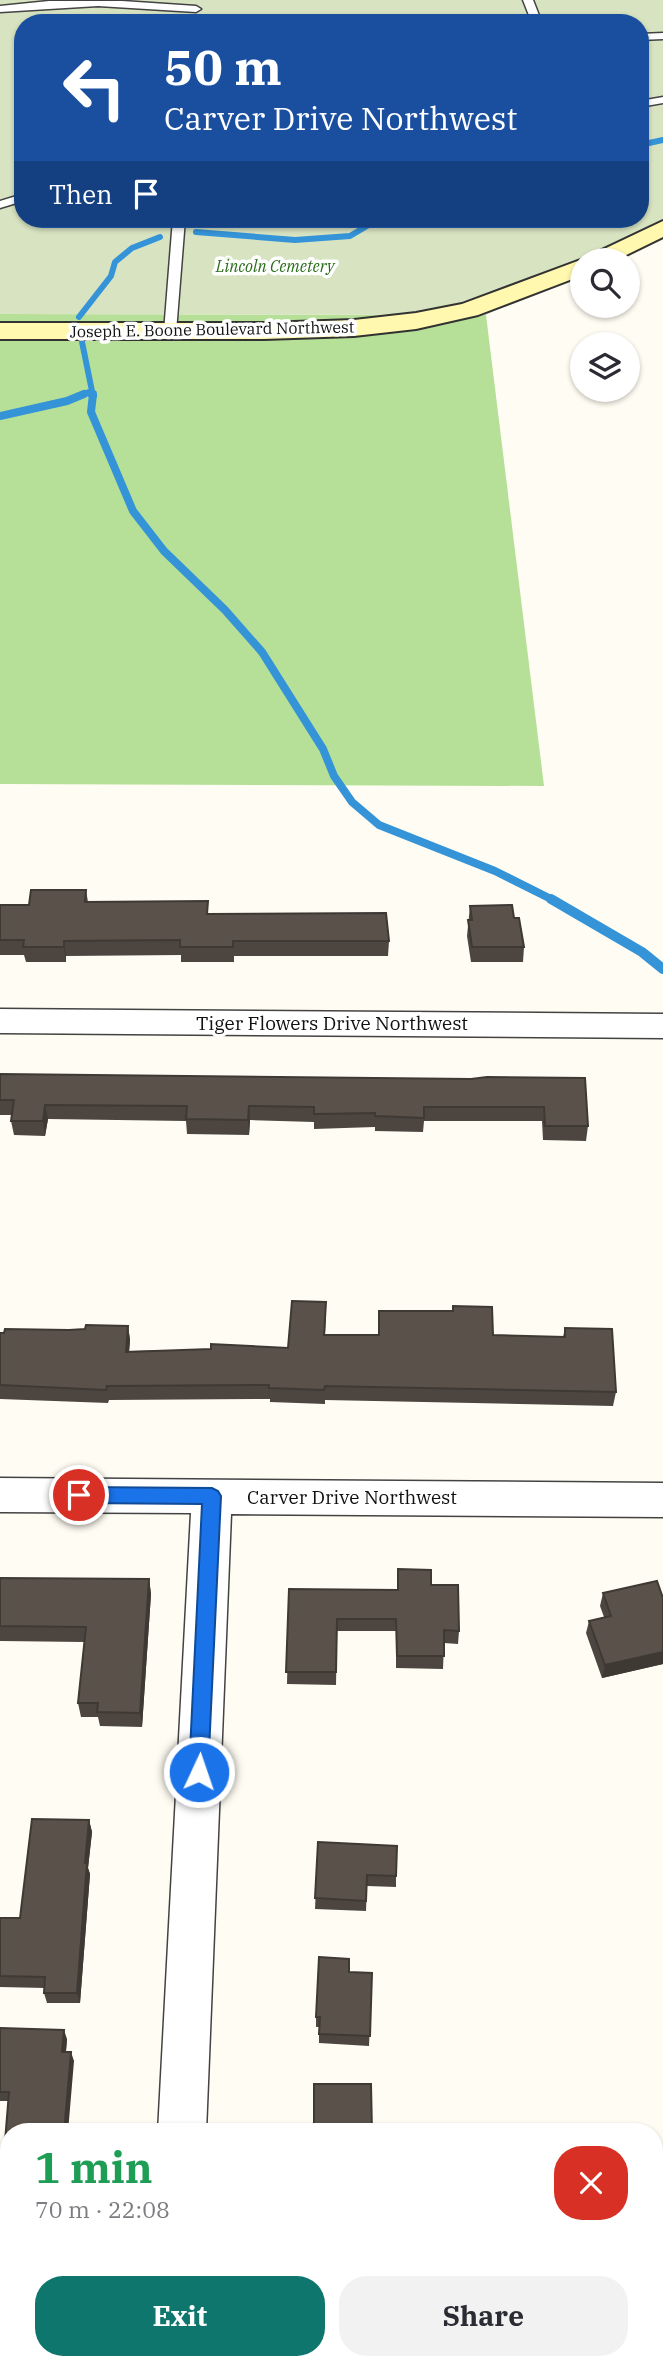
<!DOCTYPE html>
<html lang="en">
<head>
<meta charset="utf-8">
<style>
	:root { --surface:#fff; --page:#f2f2f3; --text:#2b2b33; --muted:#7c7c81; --accent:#0f766e }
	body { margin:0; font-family:"IBM Plex Serif",serif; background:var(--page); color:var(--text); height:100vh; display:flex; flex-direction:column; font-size:26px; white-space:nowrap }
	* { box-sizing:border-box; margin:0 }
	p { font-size:23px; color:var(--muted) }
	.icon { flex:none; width:38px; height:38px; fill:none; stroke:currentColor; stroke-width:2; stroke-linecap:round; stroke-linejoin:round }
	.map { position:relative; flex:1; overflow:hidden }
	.sheet { position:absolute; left:0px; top:2123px; width:663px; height:247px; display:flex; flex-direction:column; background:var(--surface); border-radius:28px 28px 0 0; box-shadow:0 2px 5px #0004 }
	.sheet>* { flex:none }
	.guide { position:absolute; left:14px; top:14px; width:635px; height:214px; border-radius:28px; box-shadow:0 2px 5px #0004; background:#1a4fa0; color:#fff; overflow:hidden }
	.fabs { position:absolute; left:570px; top:248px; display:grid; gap:14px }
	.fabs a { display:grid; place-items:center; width:70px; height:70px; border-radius:50%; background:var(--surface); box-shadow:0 2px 5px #0004; font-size:35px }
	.pin { position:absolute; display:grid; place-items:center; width:60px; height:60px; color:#fff; margin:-30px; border:4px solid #fff; border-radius:50%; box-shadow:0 2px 7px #0007 }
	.me { position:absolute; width:77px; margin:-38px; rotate:3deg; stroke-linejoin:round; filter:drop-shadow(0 0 5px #0008) }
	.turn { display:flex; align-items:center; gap:24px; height:147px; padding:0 35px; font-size:32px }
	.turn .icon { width:91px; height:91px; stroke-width:2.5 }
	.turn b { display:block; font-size:49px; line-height:60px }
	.then { display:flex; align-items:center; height:66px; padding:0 35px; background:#0003; gap:14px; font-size:26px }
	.round { display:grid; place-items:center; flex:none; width:74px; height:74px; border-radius:28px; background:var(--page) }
	.headline { display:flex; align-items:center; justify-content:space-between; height:119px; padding:0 35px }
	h1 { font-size:42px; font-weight:800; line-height:52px; color:#1e9e55 }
	.action { display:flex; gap:14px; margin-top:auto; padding:14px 35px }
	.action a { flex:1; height:80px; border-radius:28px; background:var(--accent); color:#fff; font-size:28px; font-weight:800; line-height:80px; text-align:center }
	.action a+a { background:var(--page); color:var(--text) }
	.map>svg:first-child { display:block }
	.forest { fill:#b6e097 }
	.cemetery { fill:#d8e4c1; fill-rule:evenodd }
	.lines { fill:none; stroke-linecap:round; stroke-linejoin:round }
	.stream-far2 { stroke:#3593d8; stroke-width:6 }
	.stream-far1 { stroke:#3593d8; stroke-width:8 }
	.stream { stroke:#3593d8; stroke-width:10 }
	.lane-casing { stroke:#434343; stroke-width:3 }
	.street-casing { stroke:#434343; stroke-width:3 }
	.secondary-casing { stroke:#323232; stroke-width:4 }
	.lane { fill:#fff; fill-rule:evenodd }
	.street { fill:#fff; fill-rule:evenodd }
	.secondary { fill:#fff8ae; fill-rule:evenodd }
	.wall { fill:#4d4640 }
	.shaded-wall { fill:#3f3934 }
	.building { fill:#5a514b; stroke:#3f3934; stroke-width:2 }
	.route { fill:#1a73e8; stroke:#114b97; stroke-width:2 }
	.labels { text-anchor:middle; stroke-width:7; stroke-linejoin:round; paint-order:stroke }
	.far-park-label { font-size:16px; font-style:italic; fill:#2a6e1a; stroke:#fff }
	.far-street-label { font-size:16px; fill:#101010; stroke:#fff }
	.street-label { font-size:19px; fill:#101010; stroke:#fff }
</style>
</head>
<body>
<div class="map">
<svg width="663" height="2368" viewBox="0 0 663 2368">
	<rect width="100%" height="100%" fill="#fffdf3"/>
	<!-- forest -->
	<path class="forest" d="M 0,314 L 486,315 L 544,786 L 0,784 Z"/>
	<!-- cemetery -->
	<path class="cemetery" d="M 0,0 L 663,0 L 663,223 L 583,261 L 583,265 L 486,315 L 0,314 ZM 23,23 L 640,23 L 640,219 L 23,219 Z"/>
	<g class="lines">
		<!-- stream-far2 -->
		<path class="stream-far2" d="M 640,145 L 663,140
			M 196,232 L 295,240 L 350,236 L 377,220 L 385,219
			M 79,317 L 111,276 L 115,262 L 132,248 L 160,237
			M 82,342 L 93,396
			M 80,396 L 89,392 L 93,396"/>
		<!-- stream-far1 -->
		<path class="stream-far1" d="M 91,394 L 93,396
			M 93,394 L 91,412 L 133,511 L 164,551 L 225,610 L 262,652 L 323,749 L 334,776 L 352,802 L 379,825 L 495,871 L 555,901
			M 0,416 L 67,401 L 84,394"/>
		<!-- stream -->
		<path class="stream" d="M 551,899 L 642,952 L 663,969"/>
		<!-- lane casing -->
		<g class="lane-casing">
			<path id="lane" d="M 523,0 L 533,0 L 542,23 L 532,23 Z
				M 49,1 L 122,1 L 196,6 L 201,9 L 196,12 L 98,6 L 0,12 L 0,6 Z
				M 663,33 L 663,39 L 640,40 L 640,34 Z
				M 663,97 L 663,103 L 640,107 L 640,101 Z
				M 23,194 L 23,201 L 0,208 L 0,201 Z
				M 173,219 L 185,219 L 176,332 L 170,336 L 164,332 Z"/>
		</g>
		<!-- street casing -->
		<g class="street-casing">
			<path id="street" d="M 0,1009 L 663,1014 L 663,1038 L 0,1033 Z
				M 0,1478 L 663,1483 L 663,1517 L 231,1514 L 206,2132 L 158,2132 L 191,1513 L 0,1512 Z
				M 146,2361 L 196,2361 L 195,2368 L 145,2368 Z"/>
		</g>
		<!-- secondary casing -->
		<g class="secondary-casing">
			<path id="secondary" d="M 663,221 L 663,237 L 614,261 L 583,261 L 583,275 L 478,315 L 416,329 L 354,336 L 264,339 L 0,339 L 0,323 L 264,323 L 354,320 L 416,313 L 462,304 L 583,259 Z"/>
		</g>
		<!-- lane -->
		<use href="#lane" class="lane"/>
		<!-- street -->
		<use href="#street" class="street"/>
		<!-- secondary -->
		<use href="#secondary" class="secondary"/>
	</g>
	<!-- wall -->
	<path class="wall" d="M 86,890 L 88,902 L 208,901 L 208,914 L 389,941 L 388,956 L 234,956 L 234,962 L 181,962 L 181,955 L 66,956 L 66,962 L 26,962 L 24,955 L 0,955 L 0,905 L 29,905 Z
		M 470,906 L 514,918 L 524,947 L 523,962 L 471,962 L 467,936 Z
		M 0,1074 L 471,1079 L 487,1077 L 588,1126 L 586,1141 L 543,1140 L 542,1121 L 424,1121 L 423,1132 L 375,1131 L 375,1127 L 314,1129 L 314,1122 L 250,1120 L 249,1135 L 187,1134 L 186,1121 L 48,1119 L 45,1136 L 14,1135 L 11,1121 L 12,1115 L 0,1115 Z
		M 379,1311 L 493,1335 L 563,1337 L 565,1328 L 616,1392 L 613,1406 L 325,1400 L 325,1404 L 270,1402 L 270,1399 L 109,1400 L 108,1403 L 0,1399 L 0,1333 L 69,1330 L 128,1326 L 130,1340 L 129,1351 L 288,1348 L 326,1316 L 325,1335 L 378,1335 Z
		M 398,1569 L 431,1585 L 459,1631 L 458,1644 L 444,1643 L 443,1669 L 396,1668 L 396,1631 L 337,1631 L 336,1685 L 287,1684 L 289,1589 L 398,1590 Z
		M 0,1578 L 149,1579 L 151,1594 L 142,1727 L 100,1726 L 98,1717 L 81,1717 L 78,1703 L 84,1642 L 0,1641 Z
		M 603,1593 L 663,1598 L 663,1664 L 602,1678 L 586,1633 L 589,1621 L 604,1617 L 600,1606 Z
		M 89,1820 L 92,1832 L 88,1868 L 90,1874 L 80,2003 L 47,2003 L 44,1993 L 45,1988 L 0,1987 L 0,1918 L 20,1918 Z
		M 318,1842 L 396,1876 L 396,1887 L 367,1886 L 366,1911 L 315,1909 Z
		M 349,1972 L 372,1973 L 369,2046 L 319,2043 L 319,2027 L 316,2027 L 316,2017 Z
		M 0,2028 L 67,2039 L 66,2052 L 74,2061 L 9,2132 L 9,2199 L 5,2199 L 1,2191 L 9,2101 L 0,2101 Z
		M 0,2240 L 9,2240 L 9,2315 L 0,2314 Z"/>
	<!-- shaded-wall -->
	<path class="shaded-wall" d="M 64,941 L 66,956 L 66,962 L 64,947 Z
		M 45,1105 L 48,1119 L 45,1136 L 43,1121 Z
		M 249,1106 L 250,1120 L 249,1135 L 248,1120 Z
		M 128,1326 L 130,1340 L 128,1366 L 126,1352 Z
		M 149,1579 L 151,1594 L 142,1727 L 140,1713 Z
		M 663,1652 L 663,1664 L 602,1678 L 605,1665 Z
		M 89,1820 L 92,1832 L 88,1868 L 90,1874 L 80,2003 L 77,1993 L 85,1863 Z
		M 64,2030 L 67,2039 L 65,2061 L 62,2052 Z
		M 71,2052 L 74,2061 L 68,2132 L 64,2132 Z
		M 44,2361 L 46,2361 L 48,2363 L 47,2368 L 43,2368 Z"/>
	<!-- building -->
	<path class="building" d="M 31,890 L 86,890 L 85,902 L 208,901 L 207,914 L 386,913 L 389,941 L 233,941 L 233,947 L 180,947 L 180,940 L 64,941 L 64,947 L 23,947 L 24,940 L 0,940 L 0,905 L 29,905 Z
		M 512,905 L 514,918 L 519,918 L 524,947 L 472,947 L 468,920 L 472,920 L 470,906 Z
		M 0,1074 L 471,1079 L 487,1077 L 585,1078 L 588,1126 L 545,1126 L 544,1107 L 424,1107 L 424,1118 L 375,1116 L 375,1113 L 314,1114 L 314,1107 L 249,1106 L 248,1120 L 186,1119 L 187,1106 L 45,1105 L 43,1121 L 11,1121 L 14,1100 L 0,1100 Z
		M 292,1301 L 326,1302 L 324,1335 L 379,1335 L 379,1311 L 453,1311 L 453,1306 L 492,1307 L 493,1335 L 565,1337 L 565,1328 L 612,1329 L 616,1392 L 325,1386 L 324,1390 L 269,1388 L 269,1385 L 107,1386 L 106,1390 L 0,1385 L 0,1333 L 4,1333 L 5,1329 L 69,1330 L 85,1329 L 86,1325 L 128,1326 L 126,1352 L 211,1349 L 211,1344 L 288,1348 Z
		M 398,1569 L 431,1570 L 431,1585 L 458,1585 L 459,1631 L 444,1630 L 444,1656 L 397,1656 L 396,1619 L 337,1619 L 336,1672 L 286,1672 L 289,1589 L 398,1590 Z
		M 0,1578 L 149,1579 L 140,1713 L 97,1712 L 98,1703 L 78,1703 L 86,1627 L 0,1626 Z
		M 657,1581 L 663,1598 L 663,1652 L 605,1665 L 589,1621 L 611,1616 L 603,1593 Z
		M 32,1819 L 89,1820 L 85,1863 L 87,1863 L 77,1993 L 44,1993 L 45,1977 L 0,1976 L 0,1918 L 20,1918 Z
		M 318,1842 L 397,1846 L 396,1876 L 367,1875 L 366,1901 L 315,1898 Z
		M 319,1957 L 349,1959 L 349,1972 L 372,1973 L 370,2036 L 319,2034 L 320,2017 L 316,2017 Z
		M 0,2028 L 64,2030 L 62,2052 L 71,2052 L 64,2132 L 9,2132 L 9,2190 L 1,2191 L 9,2092 L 0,2092 Z
		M 314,2084 L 371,2084 L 372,2132 L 314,2132 Z
		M 0,2240 L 9,2240 L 9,2308 L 0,2307 Z
		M 0,2357 L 9,2357 L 9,2361 L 44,2361 L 43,2368 L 0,2368 Z
		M 306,2361 L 372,2361 L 372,2368 L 306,2368 Z"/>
	<!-- route -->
	<path class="route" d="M 79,1487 L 212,1488 L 218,1491 L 221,1496 L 208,1772 L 206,1779 L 199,1782 L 192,1779 L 189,1772 L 202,1504 L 79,1503 L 73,1501 L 71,1495 L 73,1490 Z"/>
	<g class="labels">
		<!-- far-park labels -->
		<g class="far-park-label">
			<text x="275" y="272">Lincoln Cemetery</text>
		</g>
		<!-- far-street labels -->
		<g class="far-street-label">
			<text transform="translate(212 329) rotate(-1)" y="6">Joseph E. Boone Boulevard Northwest</text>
		</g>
		<!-- street labels -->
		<g class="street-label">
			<text x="332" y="1030">Tiger Flowers Drive Northwest</text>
			<text x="352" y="1504">Carver Drive Northwest</text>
		</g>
	</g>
</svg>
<div class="fabs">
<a><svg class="icon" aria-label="search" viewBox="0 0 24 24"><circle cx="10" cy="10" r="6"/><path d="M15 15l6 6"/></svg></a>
<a><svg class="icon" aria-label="layers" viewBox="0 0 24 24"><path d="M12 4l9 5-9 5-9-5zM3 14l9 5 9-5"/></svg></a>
</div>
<div class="pin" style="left:79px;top:1495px;background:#d93025"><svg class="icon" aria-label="arrive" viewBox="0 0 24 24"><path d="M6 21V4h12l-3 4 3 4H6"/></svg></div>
<svg class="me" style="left:199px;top:1772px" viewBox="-20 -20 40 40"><circle r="17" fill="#1a73e8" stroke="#fff" stroke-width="3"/><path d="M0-11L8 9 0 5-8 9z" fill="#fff"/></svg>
<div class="guide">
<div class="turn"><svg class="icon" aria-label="left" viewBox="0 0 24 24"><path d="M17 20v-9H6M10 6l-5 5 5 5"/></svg><div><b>50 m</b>Carver Drive Northwest</div></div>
<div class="then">Then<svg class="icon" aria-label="arrive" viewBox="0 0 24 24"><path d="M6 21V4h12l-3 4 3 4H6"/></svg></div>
</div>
<section class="sheet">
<div class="headline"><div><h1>1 min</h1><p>70 m · 22:08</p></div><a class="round" style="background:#d93025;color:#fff"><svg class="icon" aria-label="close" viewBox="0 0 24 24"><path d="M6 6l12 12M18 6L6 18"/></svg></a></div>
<div class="action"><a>Exit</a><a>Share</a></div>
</section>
</div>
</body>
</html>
